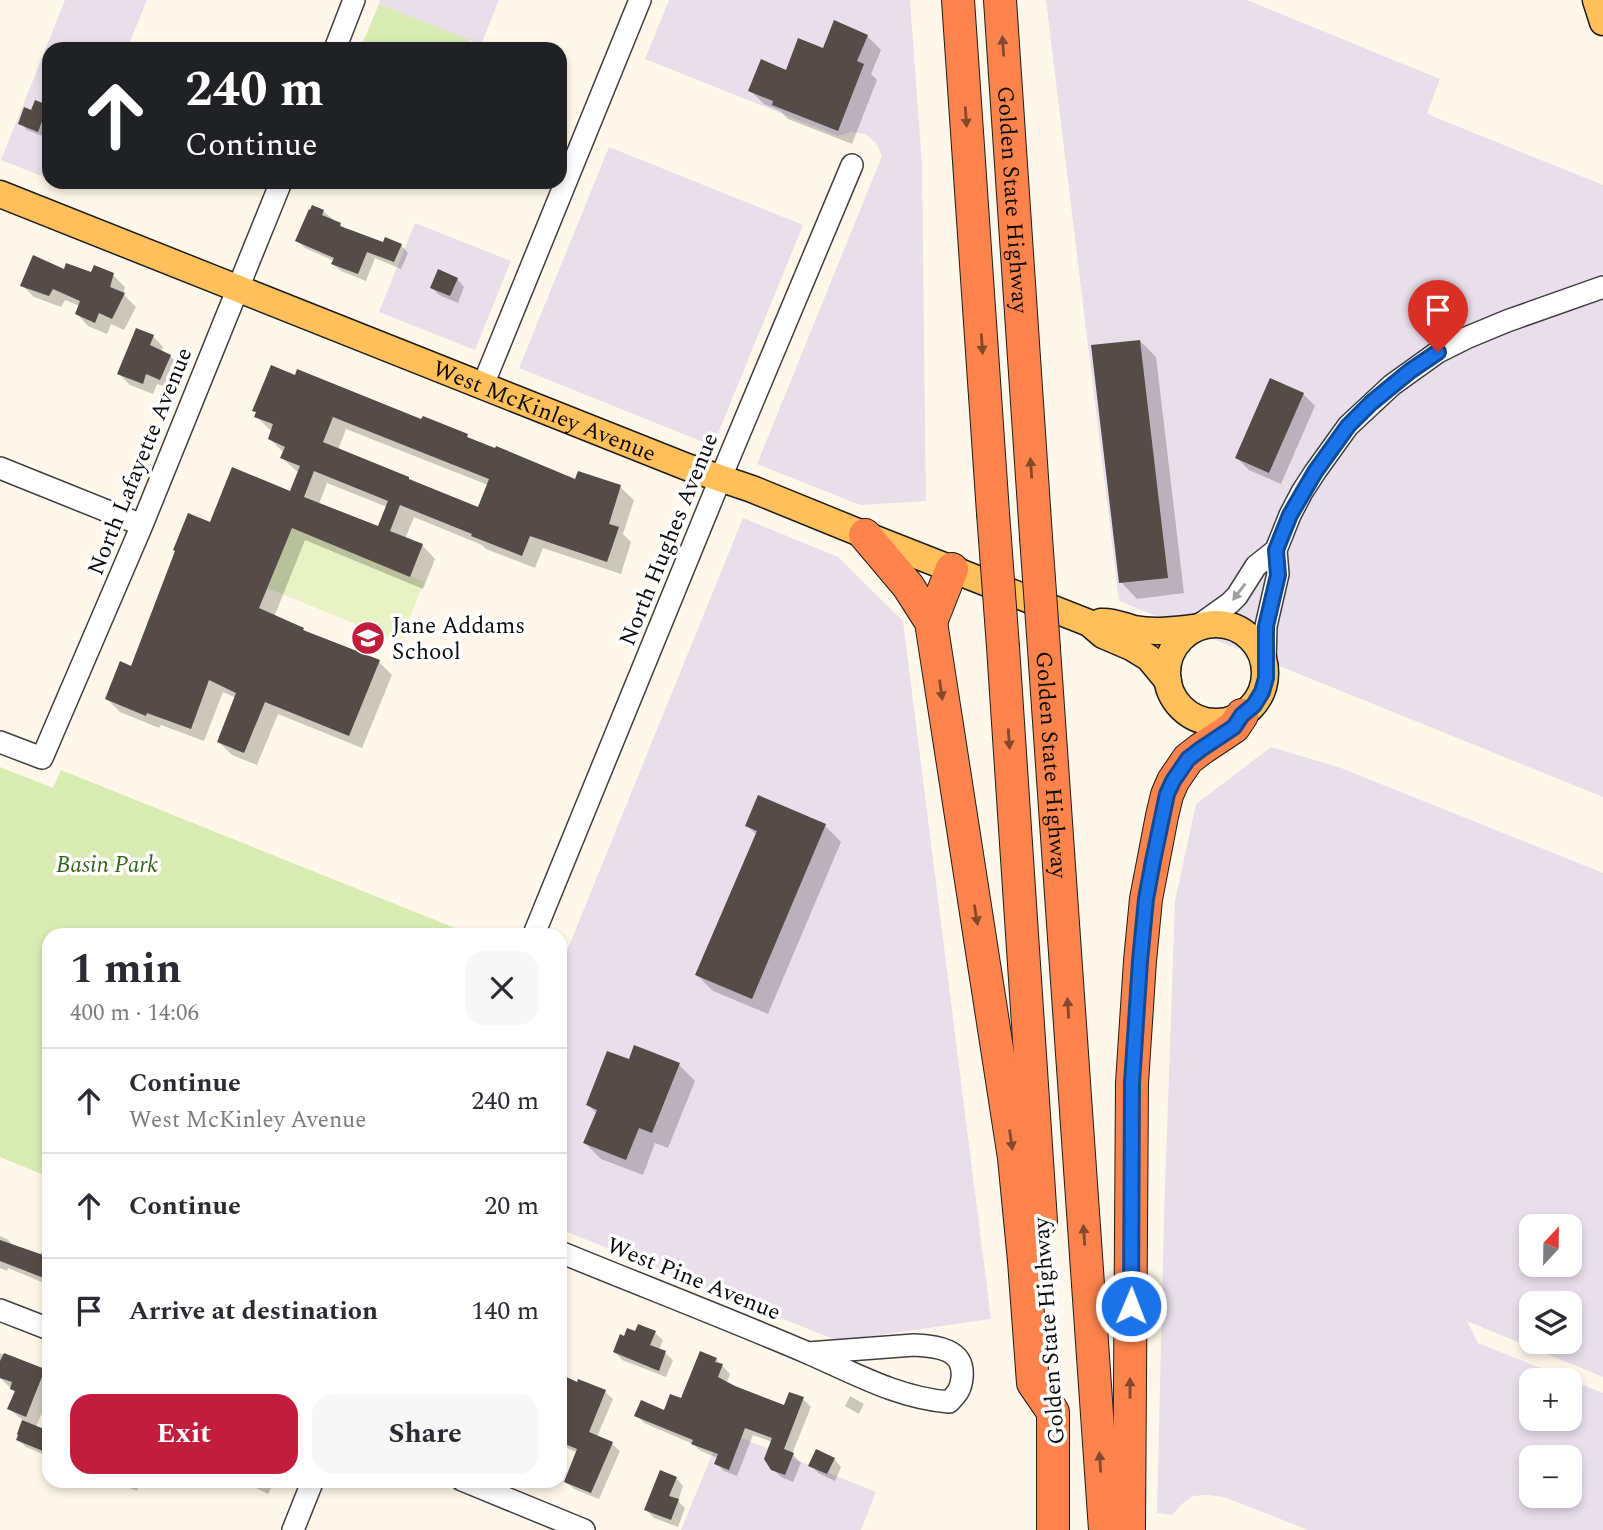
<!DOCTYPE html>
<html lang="en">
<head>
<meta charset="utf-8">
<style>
	:root { --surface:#fff; --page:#f7f7f7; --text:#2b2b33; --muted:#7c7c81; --line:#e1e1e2; --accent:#c21d3d }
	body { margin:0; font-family:Spectral,serif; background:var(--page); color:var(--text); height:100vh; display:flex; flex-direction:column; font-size:26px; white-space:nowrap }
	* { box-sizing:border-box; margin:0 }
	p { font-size:23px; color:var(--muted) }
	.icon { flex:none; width:38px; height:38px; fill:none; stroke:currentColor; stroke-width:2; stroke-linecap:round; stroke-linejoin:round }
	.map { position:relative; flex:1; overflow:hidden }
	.side { position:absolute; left:42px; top:928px; width:525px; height:560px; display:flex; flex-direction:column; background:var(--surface); border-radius:21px; box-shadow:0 4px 10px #0003 }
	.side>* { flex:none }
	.top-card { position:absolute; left:42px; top:42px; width:525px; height:147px; border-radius:21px; box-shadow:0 4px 10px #0003; background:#202124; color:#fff; overflow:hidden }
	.needle { width:46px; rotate:22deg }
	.controls { position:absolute; left:1519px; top:1214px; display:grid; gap:14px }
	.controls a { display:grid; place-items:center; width:63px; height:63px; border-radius:14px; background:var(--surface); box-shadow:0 4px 10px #0003; font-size:35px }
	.pin { position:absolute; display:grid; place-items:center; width:60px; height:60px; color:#fff; margin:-72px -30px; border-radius:50% 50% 50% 0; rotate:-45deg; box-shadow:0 0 7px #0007 }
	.pin .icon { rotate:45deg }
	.me { position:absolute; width:77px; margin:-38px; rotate:1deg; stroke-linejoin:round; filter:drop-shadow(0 0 5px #0008) }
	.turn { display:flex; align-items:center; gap:24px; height:147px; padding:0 28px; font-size:32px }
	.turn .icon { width:91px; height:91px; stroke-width:2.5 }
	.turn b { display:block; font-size:49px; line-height:60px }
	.round { display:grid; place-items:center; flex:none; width:74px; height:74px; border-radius:21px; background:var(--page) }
	.summary { display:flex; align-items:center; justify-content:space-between; height:119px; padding:0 28px }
	h1 { font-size:42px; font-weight:700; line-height:52px }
	.button { display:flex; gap:14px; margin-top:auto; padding:14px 28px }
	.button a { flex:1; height:80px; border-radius:21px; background:var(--accent); color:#fff; font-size:28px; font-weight:700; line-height:80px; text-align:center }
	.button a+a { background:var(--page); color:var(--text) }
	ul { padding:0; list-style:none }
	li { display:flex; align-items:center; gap:21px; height:105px; padding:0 28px; border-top:2px solid var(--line) }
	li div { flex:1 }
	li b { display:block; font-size:26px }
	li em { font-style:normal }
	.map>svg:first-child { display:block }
	.industrial { fill:#e8dfeb; fill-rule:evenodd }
	.green { fill:#d8ebb2 }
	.pitch { fill:#e8f2c4 }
	.shadow { fill:#0003; fill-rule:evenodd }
	.building { fill:#554b47; fill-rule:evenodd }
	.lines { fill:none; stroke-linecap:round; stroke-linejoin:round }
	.minor-casing { stroke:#3f3f3f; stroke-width:24 }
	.major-casing { stroke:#1d1d1d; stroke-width:29 }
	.highway-casing { stroke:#1d1d1d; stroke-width:34 }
	.minor { stroke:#fff; stroke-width:21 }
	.major { stroke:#ffbf5a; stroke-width:26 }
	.highway { stroke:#fc834b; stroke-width:32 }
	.highway-bridge-casing { stroke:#1d1d1d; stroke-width:34; stroke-linecap:butt }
	.highway-bridge { stroke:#fc834b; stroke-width:32 }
	.oneway { fill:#84482c }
	.oneway2 { fill:#9e9e9e }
	.route-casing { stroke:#114b97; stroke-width:18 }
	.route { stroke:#1a73e8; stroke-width:12 }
	.labels { text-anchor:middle; stroke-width:7; stroke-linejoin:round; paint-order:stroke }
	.street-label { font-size:23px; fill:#0c0c0c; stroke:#fff }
	.poi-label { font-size:23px; fill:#0c0c0c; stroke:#fff; text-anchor:start }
	.park-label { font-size:23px; font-style:italic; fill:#346619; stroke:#fff }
</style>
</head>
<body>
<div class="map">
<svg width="1603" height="1530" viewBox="0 0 1603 1530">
	<rect width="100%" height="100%" fill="#fff8ea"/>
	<!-- industrial -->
	<path class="industrial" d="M 65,0 L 147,0 L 127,49 L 49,49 L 49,179 L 1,160 Z
		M 380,0 L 499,0 L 481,45 L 379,4 Z
		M 669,0 L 910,0 L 922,164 L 926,501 L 860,505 L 757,464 L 882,156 L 876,143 L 865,134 L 851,132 L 838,136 L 645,59 Z
		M 1046,0 L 1247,0 L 1440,79 L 1427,114 L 1603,185 L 1603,797 L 1119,601 Z
		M 609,147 L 803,225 L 713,446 L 519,368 Z
		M 415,223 L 511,261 L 475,350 L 379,312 Z
		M 743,518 L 838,557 L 903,621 L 991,1319 L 838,1341 L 560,1229 L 560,968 Z
		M 1271,747 L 1341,768 L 1603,873 L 1603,1377 L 1467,1321 L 1478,1343 L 1603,1393 L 1603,1530 L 1308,1530 L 1224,1497 L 1207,1495 L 1193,1496 L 1182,1504 L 1172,1515 L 1157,1513 L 1164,1217 L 1175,901 L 1196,804 ZM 1531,1227 L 1570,1227 L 1570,1265 L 1531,1265 ZM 1531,1304 L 1570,1304 L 1570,1342 L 1531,1342 ZM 1531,1381 L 1570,1381 L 1570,1419 L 1531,1419 ZM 1531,1458 L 1570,1458 L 1570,1496 L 1531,1496 Z
		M 722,1430 L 876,1492 L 861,1530 L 681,1530 Z"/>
	<!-- green -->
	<path class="green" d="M 379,4 L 470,40 L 466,49 L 360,49 Z
		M 0,767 L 53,788 L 61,770 L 470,934 L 49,934 L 49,1177 L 0,1157 Z"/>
	<!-- pitch -->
	<path class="pitch" d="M 292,528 L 424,582 L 400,642 L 267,588 Z"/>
	<!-- shadow -->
	<path class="shadow" d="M 867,36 L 881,50 L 871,74 L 877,80 L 852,144 L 788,119 L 780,111 L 764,104 L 750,90 L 787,72 L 824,50 Z
		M 36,102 L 49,108 L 49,126 L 45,137 L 27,130 L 20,123 L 32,112 Z
		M 323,211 L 346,230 L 384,245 L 401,245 L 408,253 L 401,269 L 375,258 L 366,281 L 341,271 L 333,264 L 334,261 L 305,248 L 297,241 Z
		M 65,271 L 92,275 L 113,275 L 125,287 L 123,294 L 136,307 L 124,330 L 111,324 L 107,334 L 88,326 L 77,314 L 80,306 L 65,300 L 61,307 L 34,297 L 22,285 Z
		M 457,279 L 464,287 L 458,303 L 439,295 L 432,288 Z
		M 153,336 L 163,347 L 161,352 L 170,356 L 180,367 L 171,389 L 157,384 L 153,394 L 130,385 L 119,374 Z
		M 1140,341 L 1156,357 L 1184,593 L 1137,599 L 1121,582 Z
		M 1303,394 L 1315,406 L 1281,484 L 1249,470 L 1237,458 Z
		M 257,413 L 422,422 L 467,436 L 472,441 L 576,481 L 579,474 L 620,487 L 634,500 L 623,534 L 631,542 L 621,574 L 543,548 L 535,568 L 486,549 L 482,545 L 414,517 L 405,539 L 422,545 L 435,559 L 423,589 L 305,540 L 274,617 L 303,629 L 307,633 L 379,662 L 392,675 L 362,748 L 278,714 L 257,765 L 232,755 L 219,742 L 236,698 L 223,692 L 204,741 L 161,725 L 159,728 L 120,712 L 107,699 L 132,668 L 211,524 L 291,493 L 299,473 L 282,458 L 283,452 L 270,439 L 273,431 L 269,429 L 256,416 ZM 346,429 L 488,485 L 479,509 L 338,450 ZM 327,483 L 387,507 L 379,528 L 319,504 Z
		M 759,798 L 825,826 L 841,842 L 768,1014 L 713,991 L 697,975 L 757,835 L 747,826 Z
		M 629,1062 L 679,1065 L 695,1081 L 668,1148 L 655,1143 L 643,1175 L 601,1159 L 585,1143 L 597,1114 L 588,1105 Z
		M 0,1236 L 7,1239 L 15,1247 L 40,1256 L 43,1248 L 49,1250 L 49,1285 L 8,1268 L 7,1271 L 0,1268 Z
		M 636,1333 L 655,1333 L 663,1340 L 659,1350 L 665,1353 L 673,1360 L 666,1377 L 622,1360 L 615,1352 Z
		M 0,1353 L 44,1371 L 49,1376 L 49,1396 L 36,1427 L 43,1430 L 49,1436 L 49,1457 L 26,1447 L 18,1440 L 24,1421 L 9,1409 L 16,1393 L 0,1378 Z
		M 716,1359 L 730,1374 L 726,1384 L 785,1407 L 803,1399 L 811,1407 L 792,1454 L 801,1463 L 793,1482 L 781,1477 L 773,1469 L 772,1442 L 753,1435 L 737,1476 L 724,1471 L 716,1463 L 718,1458 L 701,1451 L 693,1444 L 644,1423 L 636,1415 L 665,1412 L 682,1401 Z
		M 560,1376 L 578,1384 L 579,1381 L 605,1392 L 613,1399 L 597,1437 L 612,1444 L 620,1451 L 599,1499 L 574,1489 L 566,1482 L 578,1453 L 567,1448 L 560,1441 Z
		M 850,1396 L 864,1404 L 859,1414 L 845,1406 Z
		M 834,1459 L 841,1467 L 835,1481 L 818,1473 L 811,1465 Z
		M 676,1478 L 683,1486 L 678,1501 L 685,1508 L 678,1527 L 654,1518 L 646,1510 Z
		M 109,1480 L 141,1480 L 137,1491 Z
		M 240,1480 L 272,1480 L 274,1483 L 268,1494 Z"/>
	<!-- building -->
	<path class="building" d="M 834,20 L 868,35 L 857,61 L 864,64 L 838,131 L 772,105 L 773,101 L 748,91 L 761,59 L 786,70 L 798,38 L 823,48 Z
		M 35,100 L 48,105 L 38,132 L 18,124 L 24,107 L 31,110 Z
		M 312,205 L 324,210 L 322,215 L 341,223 L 340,226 L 383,242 L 385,237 L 402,244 L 394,262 L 367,252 L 358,274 L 331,264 L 334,258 L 295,241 L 309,209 L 310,210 Z
		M 33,255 L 64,269 L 66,263 L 91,272 L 94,265 L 114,273 L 110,287 L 125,293 L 112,319 L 99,313 L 95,323 L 75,314 L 80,301 L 53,289 L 49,296 L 20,286 Z
		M 438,269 L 458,278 L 450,296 L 430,288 Z
		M 136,328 L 154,335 L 150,345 L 171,355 L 160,380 L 146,374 L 143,384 L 117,374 Z
		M 1140,340 L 1168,578 L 1119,583 L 1091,345 Z
		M 271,365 L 295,375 L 297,369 L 421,419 L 423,416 L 468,434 L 467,437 L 495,448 L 496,446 L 575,479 L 578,471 L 621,485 L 609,524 L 619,527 L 607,562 L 530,536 L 522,556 L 471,536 L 472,534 L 400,505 L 390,531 L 423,544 L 410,577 L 292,528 L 259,608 L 304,628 L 303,630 L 380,660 L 349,736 L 265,702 L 244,753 L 217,742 L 236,693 L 209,680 L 191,729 L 147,713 L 146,716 L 105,699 L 120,661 L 131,666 L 175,551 L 173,550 L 188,513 L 210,522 L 232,467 L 290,491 L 300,466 L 280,458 L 285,447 L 268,439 L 273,424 L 254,417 L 256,412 L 252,411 ZM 333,417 L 489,479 L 478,507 L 409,479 L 409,477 L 323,442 ZM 314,471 L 388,501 L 378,526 L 304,497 Z
		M 1270,378 L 1304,393 L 1269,473 L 1235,458 Z
		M 758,795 L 826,824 L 752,999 L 695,975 L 757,831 L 745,826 Z
		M 634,1045 L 680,1063 L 652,1133 L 639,1128 L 626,1160 L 583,1143 L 597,1110 L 586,1105 L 607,1051 L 629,1059 Z
		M 0,1240 L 49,1257 L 49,1280 L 0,1261 Z
		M 638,1324 L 656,1331 L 650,1345 L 666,1351 L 659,1371 L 613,1352 L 620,1334 L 624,1336 L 627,1328 L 635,1331 Z
		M 700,1351 L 717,1358 L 715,1362 L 723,1364 L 718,1377 L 735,1386 L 784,1405 L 789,1392 L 804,1397 L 784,1449 L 794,1453 L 785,1475 L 771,1470 L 764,1459 L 772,1438 L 745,1428 L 729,1470 L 714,1464 L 718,1454 L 691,1444 L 693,1440 L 634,1416 L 641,1400 L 664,1410 L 670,1394 L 681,1398 Z
		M 4,1353 L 45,1369 L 26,1417 L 7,1409 L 15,1391 L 10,1389 L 12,1382 L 0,1378 L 0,1361 Z
		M 560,1374 L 577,1382 L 578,1379 L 606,1390 L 589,1432 L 613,1442 L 591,1493 L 564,1482 L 577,1449 L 560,1442 Z
		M 22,1420 L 44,1429 L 42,1435 L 48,1438 L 43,1451 L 16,1440 L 18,1435 L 17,1434 Z
		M 816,1449 L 835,1458 L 827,1474 L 808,1466 Z
		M 660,1470 L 677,1477 L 669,1496 L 679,1499 L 671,1520 L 644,1510 Z"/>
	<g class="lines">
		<!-- minor casing -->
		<g class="minor-casing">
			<path id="minor" d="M 335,49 L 354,0
				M 483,385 L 640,0
				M 0,468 L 142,525
				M 1195,628 L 1230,603 L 1237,596 L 1256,566 L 1276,550
				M 1265,663 L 1266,626 L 1278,574 L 1276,550 L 1290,515 L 1302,492 L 1315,472 L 1348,426 L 1392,385 L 1438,352 L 1466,338 L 1507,321 L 1603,287
				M 0,742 L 42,758 L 142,525 L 281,182
				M 534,934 L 721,477 L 852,165
				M 560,1252 C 643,1286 726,1318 808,1353 C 854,1373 898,1398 949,1402 C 957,1394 961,1389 962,1378 C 965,1349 937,1346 914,1345 L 808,1353
				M 0,1310 L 49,1329
				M 462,1480 L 584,1530
				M 293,1530 L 313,1480"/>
		</g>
		<!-- major casing -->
		<g class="major-casing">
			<g id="major">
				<path d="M 1596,0 L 1603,22"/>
				<path id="s1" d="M 0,194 L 687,467 L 752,489 L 865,535 L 1089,623 L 1103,635 L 1131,647 L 1149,658 L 1168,681"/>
				<path d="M 1101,622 C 1113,621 1123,626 1134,629 C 1155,633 1174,630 1195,628"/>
				<circle cx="1216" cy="673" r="49"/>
			</g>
		</g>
		<!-- highway casing -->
		<g class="highway-casing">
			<g id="highway">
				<path d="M 958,0 L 993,513"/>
				<path id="s2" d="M 1000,0 L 1036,537"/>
				<path d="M 865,535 L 908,586 L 931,622 L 1014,1158 L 1024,1261 L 1033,1383 L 1053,1412 L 1053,1530"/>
				<path d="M 931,622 L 952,569"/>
				<path d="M 1003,647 L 1041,1221"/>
				<path id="s3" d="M 1044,649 L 1105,1530"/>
				<path d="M 1129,1530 L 1132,1083 L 1140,961 L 1146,899 L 1162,816 L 1167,795 L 1173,781 L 1188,759 L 1201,749 L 1234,727 L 1242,715"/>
			</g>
		</g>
		<!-- minor -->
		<use href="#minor" class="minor"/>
		<!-- major -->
		<use href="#major" class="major"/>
		<!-- highway -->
		<use href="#highway" class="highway"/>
		<!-- highway-bridge casing -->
		<g class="highway-bridge-casing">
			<path id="highway-bridge" d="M 993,513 L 1003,647
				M 1036,537 L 1044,649"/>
		</g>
		<!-- highway-bridge -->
		<use href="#highway-bridge" class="highway-bridge"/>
	</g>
	<!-- one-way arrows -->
	<defs><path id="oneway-solid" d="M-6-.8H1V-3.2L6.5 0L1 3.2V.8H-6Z" transform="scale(1.75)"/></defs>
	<g class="oneway">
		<use href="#oneway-solid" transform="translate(1003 46) rotate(-94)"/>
		<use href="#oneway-solid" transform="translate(966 117) rotate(86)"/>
		<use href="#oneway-solid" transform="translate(982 344) rotate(86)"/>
		<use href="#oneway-solid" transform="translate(1031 468) rotate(-94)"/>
		<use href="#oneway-solid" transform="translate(941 690) rotate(82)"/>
		<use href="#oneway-solid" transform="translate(1009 739) rotate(86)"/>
		<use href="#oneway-solid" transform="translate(976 915) rotate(81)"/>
		<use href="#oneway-solid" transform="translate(1068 1008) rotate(-94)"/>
		<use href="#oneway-solid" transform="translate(1011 1140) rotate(82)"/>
		<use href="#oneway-solid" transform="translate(1084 1235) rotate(-94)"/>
		<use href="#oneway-solid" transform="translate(1130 1388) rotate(-90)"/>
		<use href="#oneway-solid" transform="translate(1100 1462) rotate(-94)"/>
	</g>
	<use class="oneway2" href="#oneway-solid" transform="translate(1239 592) rotate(127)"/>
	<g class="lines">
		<!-- route casing -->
		<g class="route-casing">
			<path id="route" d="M 1131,1306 L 1132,1083 L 1140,961 L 1146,899 L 1153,861 L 1167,794 L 1173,781 L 1188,759 L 1201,749 L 1234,727 L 1242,715 L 1254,705 L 1262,692 L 1266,678 L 1266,626 L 1278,575 L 1276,550 L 1290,515 L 1315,472 L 1348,426 L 1371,403 L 1410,371 L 1438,352"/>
		</g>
		<!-- route -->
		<use href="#route" class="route"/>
	</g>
	<!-- icons -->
	<defs>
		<g id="school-disc" transform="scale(1.75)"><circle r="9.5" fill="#c21d3d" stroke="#fff"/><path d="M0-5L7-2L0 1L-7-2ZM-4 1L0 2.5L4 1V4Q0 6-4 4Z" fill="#fff"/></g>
	</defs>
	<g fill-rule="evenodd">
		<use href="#school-disc" x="368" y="638"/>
	</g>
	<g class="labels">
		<!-- street labels -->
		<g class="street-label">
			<text dy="8" stroke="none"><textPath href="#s2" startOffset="200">Golden State Highway</textPath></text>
			<text dy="8" stroke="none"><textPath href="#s1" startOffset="586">West McKinley Avenue</textPath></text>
			<text transform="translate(139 461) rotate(-68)" y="8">North Lafayette Avenue</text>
			<text transform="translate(668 539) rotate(-68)" y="8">North Hughes Avenue</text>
			<text dy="8" stroke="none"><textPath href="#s3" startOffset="116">Golden State Highway</textPath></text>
			<text transform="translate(694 1278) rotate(22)" y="8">West Pine Avenue</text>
			<text transform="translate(1048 1331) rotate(-94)" y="8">Golden State Highway</text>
		</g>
		<!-- poi labels -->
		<g class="poi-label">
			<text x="392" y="633">Jane Addams<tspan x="392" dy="26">School</tspan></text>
		</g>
		<!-- park labels -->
		<g class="park-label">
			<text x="107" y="872">Basin Park</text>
		</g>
	</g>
</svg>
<div class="controls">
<a><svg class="needle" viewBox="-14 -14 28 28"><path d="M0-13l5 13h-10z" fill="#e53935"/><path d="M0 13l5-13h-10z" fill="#7c7c81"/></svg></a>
<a><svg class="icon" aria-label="layers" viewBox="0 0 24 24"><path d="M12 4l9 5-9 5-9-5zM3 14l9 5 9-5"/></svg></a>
<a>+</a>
<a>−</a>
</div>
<div class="pin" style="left:1438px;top:352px;background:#d93025"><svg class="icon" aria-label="arrive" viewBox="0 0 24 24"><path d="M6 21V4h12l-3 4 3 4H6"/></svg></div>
<svg class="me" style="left:1131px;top:1306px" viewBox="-20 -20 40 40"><circle r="17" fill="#1a73e8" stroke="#fff" stroke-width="3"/><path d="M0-11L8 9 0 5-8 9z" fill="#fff"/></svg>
<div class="top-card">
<div class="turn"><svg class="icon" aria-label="ahead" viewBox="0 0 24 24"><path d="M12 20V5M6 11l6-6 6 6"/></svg><div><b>240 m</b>Continue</div></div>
</div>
<section class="side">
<div class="summary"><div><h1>1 min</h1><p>400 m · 14:06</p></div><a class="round"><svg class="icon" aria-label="close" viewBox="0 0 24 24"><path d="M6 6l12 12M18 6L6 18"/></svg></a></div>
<ul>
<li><svg class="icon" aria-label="ahead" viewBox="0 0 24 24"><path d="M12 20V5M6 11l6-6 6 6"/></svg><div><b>Continue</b><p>West McKinley Avenue</p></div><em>240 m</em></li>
<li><svg class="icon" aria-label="ahead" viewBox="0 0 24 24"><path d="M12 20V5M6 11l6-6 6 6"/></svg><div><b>Continue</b></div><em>20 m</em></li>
<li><svg class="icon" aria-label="arrive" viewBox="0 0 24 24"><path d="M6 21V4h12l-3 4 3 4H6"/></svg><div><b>Arrive at destination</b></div><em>140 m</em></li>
</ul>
<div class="button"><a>Exit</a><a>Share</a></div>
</section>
</div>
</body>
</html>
